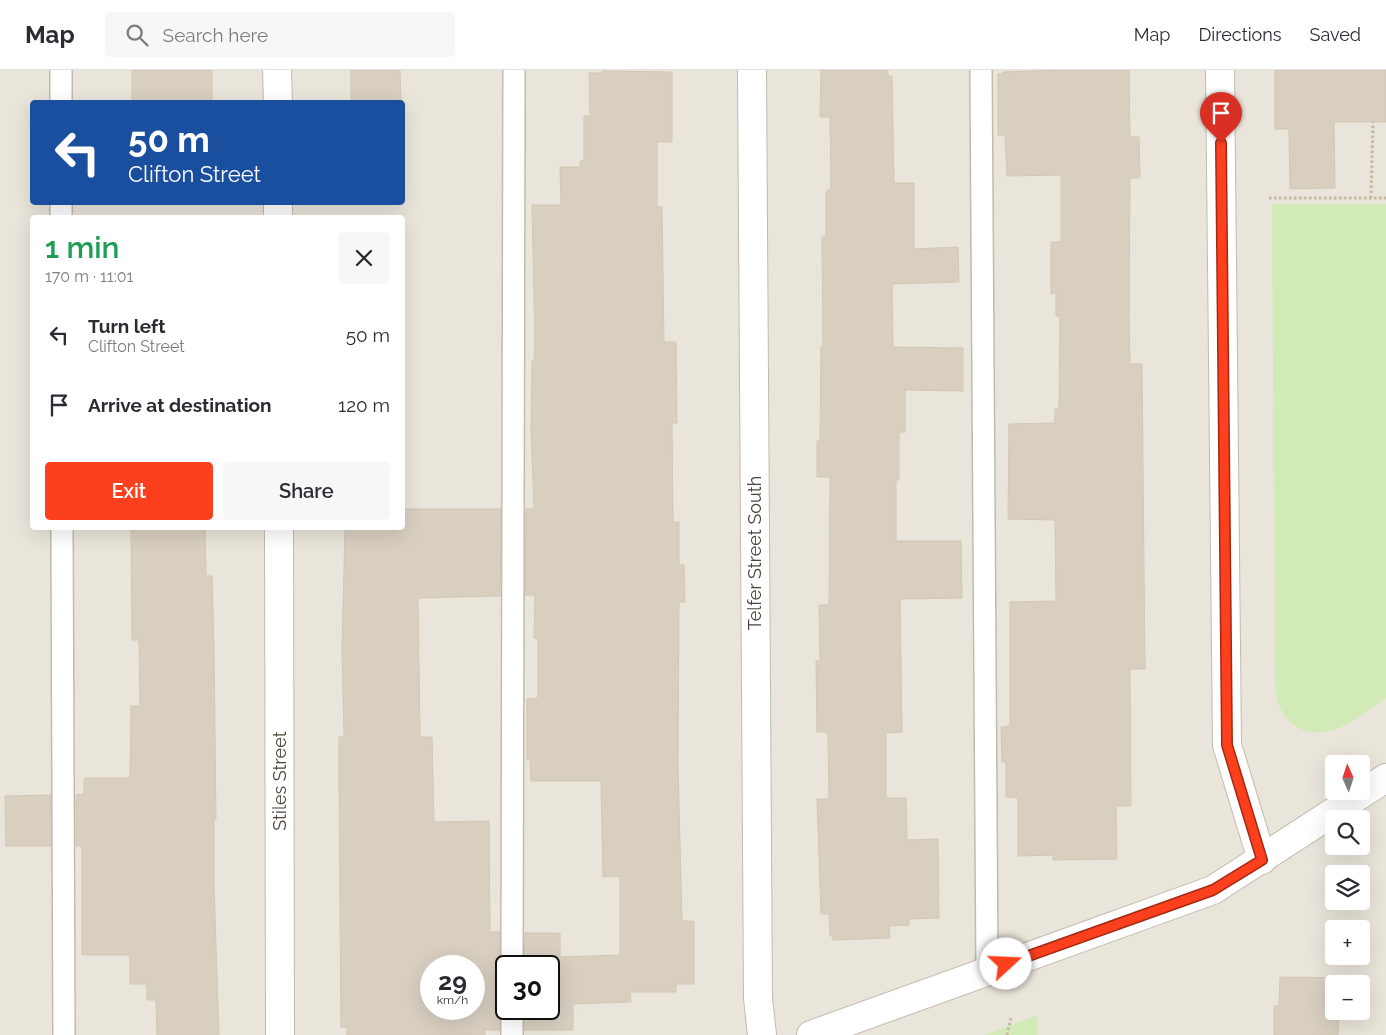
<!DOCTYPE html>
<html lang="en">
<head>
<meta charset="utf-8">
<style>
	:root { --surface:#fff; --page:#f7f7f7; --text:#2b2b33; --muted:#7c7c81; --line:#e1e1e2; --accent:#fc3f1d }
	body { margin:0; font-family:Raleway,sans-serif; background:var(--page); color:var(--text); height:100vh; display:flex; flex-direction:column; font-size:19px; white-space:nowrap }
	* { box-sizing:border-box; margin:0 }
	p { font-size:16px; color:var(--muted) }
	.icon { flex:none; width:28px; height:28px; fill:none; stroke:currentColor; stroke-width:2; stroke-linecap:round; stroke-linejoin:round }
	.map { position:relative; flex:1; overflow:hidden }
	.drawer { position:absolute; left:30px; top:145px; width:375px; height:315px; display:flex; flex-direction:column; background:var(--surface); border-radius:5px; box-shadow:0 5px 20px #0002 }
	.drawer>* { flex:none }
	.hud { position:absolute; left:30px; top:30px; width:375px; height:105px; border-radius:5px; box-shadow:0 5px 20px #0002; background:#1a4fa0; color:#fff; overflow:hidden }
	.needle { width:32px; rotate:357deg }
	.fabs { position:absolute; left:1325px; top:685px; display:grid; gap:10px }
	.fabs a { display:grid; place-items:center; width:45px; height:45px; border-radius:5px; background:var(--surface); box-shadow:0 5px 20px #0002; font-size:25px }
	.speed { position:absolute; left:420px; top:885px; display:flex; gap:10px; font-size:25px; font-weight:700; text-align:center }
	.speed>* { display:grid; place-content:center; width:65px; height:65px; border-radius:50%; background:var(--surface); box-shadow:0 5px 20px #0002; line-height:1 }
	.speed small { font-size:12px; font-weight:400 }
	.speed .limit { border:2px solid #111; border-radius:8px; background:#fff; color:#111 }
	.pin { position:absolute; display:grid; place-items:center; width:42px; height:42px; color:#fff; margin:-51px -21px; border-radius:50% 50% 50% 0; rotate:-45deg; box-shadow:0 0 5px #0007 }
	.pin .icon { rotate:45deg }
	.me { position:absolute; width:55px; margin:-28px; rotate:70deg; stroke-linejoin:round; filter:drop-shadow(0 0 4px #0008) }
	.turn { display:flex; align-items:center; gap:18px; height:105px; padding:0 15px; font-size:22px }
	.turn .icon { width:65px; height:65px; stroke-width:2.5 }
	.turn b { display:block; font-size:35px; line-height:42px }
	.round { display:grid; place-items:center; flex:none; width:52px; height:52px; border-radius:5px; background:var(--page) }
	.summary { display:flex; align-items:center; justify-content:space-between; height:85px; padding:0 15px }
	h1 { font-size:30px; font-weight:600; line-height:38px; color:#1e9e55 }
	.cta { display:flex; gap:10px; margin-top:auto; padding:10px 15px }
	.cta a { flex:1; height:58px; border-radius:5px; background:var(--accent); color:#fff; font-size:20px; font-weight:600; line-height:58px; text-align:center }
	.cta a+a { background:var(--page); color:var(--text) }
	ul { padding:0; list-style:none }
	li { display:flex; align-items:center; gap:15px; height:70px; padding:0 15px }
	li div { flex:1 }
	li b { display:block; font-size:19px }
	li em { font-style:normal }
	header { display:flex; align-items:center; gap:30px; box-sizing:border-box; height:70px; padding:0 25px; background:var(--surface); border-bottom:1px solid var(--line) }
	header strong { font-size:24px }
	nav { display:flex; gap:28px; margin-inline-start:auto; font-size:18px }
	.search { width:350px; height:45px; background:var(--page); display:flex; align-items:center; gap:12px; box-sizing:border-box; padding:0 18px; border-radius:5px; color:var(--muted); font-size:19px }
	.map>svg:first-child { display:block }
	.residential { fill:#eae5da; fill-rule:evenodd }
	.green { fill:#d2eab5 }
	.building { fill:#d8cfc1; stroke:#d3c7b4; fill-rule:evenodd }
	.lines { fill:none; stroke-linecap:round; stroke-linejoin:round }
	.service-casing { stroke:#c2bbae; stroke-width:24 }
	.minor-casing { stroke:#c2bbae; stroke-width:30 }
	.path { stroke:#c4b79f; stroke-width:3; stroke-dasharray:2.5 2.5; stroke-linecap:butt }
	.service { stroke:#fff; stroke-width:21 }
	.minor { stroke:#fff; stroke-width:28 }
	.route-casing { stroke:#a42913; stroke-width:12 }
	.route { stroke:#fc3f1d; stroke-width:9 }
	.labels { text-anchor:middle; stroke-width:4; stroke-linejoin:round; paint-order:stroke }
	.street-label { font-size:18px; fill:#4b4439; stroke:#fff }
</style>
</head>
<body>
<header>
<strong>Map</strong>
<div class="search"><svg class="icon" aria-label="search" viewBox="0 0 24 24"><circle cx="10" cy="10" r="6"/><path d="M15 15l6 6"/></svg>Search here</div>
<nav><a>Map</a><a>Directions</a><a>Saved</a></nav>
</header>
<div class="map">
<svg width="1386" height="965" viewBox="0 0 1386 965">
	<rect width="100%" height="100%" fill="#f6f3ec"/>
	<!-- residential -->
	<path class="residential" d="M 0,0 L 1386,0 L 1386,965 L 0,965 ZM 32,32 L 402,32 L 402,132 L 32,132 ZM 32,148 L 402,148 L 402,458 L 32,458 ZM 1334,694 L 1361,694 L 1361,721 L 1334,721 ZM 1334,749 L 1361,749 L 1361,776 L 1334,776 ZM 1334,804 L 1361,804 L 1361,831 L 1334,831 ZM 1334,859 L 1361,859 L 1361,886 L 1334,886 ZM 431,896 L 474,896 L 474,939 L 431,939 ZM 506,896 L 549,896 L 549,939 L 506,939 ZM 1334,914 L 1361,914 L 1361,941 L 1334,941 Z"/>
	<!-- green -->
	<path class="green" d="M 1272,134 L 1386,134 L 1386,628 C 1360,645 1329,675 1297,657 C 1289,652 1281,642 1278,633 C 1274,622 1276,606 1275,595 Z
		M 1038,945 L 1038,965 L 984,965 Z"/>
	<!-- building -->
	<path class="building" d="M 132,0 L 212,0 L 212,32 L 132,32 Z
		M 351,0 L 400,0 L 401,32 L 351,32 Z
		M 821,0 L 888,0 L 888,6 L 892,6 L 894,113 L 914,113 L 914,179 L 958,177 L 959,212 L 892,214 L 893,277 L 963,278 L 963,321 L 905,320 L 905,362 L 899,362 L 899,410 L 896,410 L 896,471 L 961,471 L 962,528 L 900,529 L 902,662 L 886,663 L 886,728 L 906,728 L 907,770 L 938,769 L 939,848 L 909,849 L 909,855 L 889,856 L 890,868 L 833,870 L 833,866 L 830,866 L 829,844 L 821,844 L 817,729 L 829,729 L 828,662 L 817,662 L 816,591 L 820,591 L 819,535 L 829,535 L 830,407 L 817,407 L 817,371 L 820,371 L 821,277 L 823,277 L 822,167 L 826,167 L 826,122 L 831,118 L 830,47 L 820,47 Z
		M 1068,0 L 1129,0 L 1130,67 L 1139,67 L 1140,108 L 1130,108 L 1129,248 L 1130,294 L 1142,294 L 1145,599 L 1130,599 L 1131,736 L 1116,736 L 1117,789 L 1053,790 L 1053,785 L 1018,786 L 1018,728 L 1006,727 L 1006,692 L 1002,692 L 1001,657 L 1010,656 L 1010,532 L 1056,531 L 1055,450 L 1008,449 L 1009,354 L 1055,353 L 1055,339 L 1059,339 L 1060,246 L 1056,246 L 1056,223 L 1051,224 L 1051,172 L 1061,172 L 1061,105 L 1007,106 L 1005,65 L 998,65 L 998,4 L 1003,4 L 1003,2 Z
		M 1275,0 L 1386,0 L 1386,52 L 1334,52 L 1335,118 L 1290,119 L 1289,59 L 1275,59 Z
		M 602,1 L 672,2 L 672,72 L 657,72 L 657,137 L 662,137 L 664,272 L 676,272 L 677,353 L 672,353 L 673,452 L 679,452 L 679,495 L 684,495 L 685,532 L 679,532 L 678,697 L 682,851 L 694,851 L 694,914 L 676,914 L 676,922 L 630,922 L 631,932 L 573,934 L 573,960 L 524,960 L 524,939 L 549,939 L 549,896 L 524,896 L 525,863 L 560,863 L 560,887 L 620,885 L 620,806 L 603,807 L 601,711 L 531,711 L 530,689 L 527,689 L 527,629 L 538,628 L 538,568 L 534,568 L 535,525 L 525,525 L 526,439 L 534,439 L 531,358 L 532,291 L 534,291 L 535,273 L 532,135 L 561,135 L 560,97 L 580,97 L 580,91 L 584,91 L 584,46 L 590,46 L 589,3 L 602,3 Z
		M 402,439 L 501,439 L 500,526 L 418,528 L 420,667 L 432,667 L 434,752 L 489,751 L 490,862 L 500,862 L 500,896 L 501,903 L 506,907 L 506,928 L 500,939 L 500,960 L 485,960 L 485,965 L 347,965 L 347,957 L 341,957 L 339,712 L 339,667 L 344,667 L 342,578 L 345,458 L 402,458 ZM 431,896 L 474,896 L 474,939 L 431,939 Z
		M 131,458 L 205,458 L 206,506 L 212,506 L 214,579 L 216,749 L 214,749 L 214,816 L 219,965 L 157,965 L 156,930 L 147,930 L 147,914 L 130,914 L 130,885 L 82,885 L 82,776 L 76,776 L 76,725 L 84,724 L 84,708 L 130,708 L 131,636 L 140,636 L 139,570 L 132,570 Z
		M 51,725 L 51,776 L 6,776 L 5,726 Z
		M 1280,907 L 1355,908 L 1355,914 L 1334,914 L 1334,941 L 1354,941 L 1354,943 L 1339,943 L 1338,965 L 1274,965 L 1274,936 L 1279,936 Z"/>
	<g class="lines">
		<!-- service casing -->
		<g class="service-casing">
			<path id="service" d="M 61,0 L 61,32
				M 981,0 L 987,901
				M 61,132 L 61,148
				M 62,458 L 64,965
				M 512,896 L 514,0
				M 512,965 L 512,939"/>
		</g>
		<!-- minor casing -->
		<g class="minor-casing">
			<path id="minor" d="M 277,0 L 278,32
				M 752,0 L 758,928 L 762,965
				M 1220,0 L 1227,675 L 1262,790
				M 278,132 L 278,148
				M 279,458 L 280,965
				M 811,965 L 1213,820 L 1386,708"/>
		</g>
		<!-- path -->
		<path class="path" d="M 1269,128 L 1386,128
			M 1371,128 L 1373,52
			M 1007,965 L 1011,948"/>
		<!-- service -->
		<use href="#service" class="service"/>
		<!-- minor -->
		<use href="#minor" class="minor"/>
	</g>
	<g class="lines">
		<!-- route casing -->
		<g class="route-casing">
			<path id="route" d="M 1006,894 L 1213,820 L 1262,790 L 1227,675 L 1221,73"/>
		</g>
		<!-- route -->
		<use href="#route" class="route"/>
	</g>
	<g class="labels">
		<!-- street labels -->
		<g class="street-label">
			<text transform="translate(755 483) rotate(-90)" y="6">Telfer Street South</text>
			<text transform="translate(280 711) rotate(-90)" y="6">Stiles Street</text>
		</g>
	</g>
</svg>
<div class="fabs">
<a><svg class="needle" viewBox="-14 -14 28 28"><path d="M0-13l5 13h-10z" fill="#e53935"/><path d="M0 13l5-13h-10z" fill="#7c7c81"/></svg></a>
<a><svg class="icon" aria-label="search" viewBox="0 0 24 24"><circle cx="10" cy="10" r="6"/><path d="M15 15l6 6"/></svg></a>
<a><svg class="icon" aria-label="layers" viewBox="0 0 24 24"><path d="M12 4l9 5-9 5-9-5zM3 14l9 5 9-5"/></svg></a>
<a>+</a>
<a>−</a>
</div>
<div class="speed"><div>29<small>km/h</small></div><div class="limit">30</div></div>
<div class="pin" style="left:1221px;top:73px;background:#d93025"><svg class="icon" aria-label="arrive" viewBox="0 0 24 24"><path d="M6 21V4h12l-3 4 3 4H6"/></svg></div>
<svg class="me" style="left:1006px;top:894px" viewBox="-20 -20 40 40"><circle r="19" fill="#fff"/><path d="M0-13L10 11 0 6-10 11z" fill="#fc3f1d"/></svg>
<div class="hud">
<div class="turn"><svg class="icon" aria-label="left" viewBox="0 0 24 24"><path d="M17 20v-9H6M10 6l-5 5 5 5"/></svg><div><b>50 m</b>Clifton Street</div></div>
</div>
<section class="drawer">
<div class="summary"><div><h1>1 min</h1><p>170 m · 11:01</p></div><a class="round"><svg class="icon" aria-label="close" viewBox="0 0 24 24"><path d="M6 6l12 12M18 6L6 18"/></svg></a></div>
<ul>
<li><svg class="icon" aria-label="left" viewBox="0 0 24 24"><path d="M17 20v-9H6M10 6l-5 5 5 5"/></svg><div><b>Turn left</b><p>Clifton Street</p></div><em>50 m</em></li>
<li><svg class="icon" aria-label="arrive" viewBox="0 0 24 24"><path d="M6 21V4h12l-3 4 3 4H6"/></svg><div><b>Arrive at destination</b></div><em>120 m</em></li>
</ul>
<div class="cta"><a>Exit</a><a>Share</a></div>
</section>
</div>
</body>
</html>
